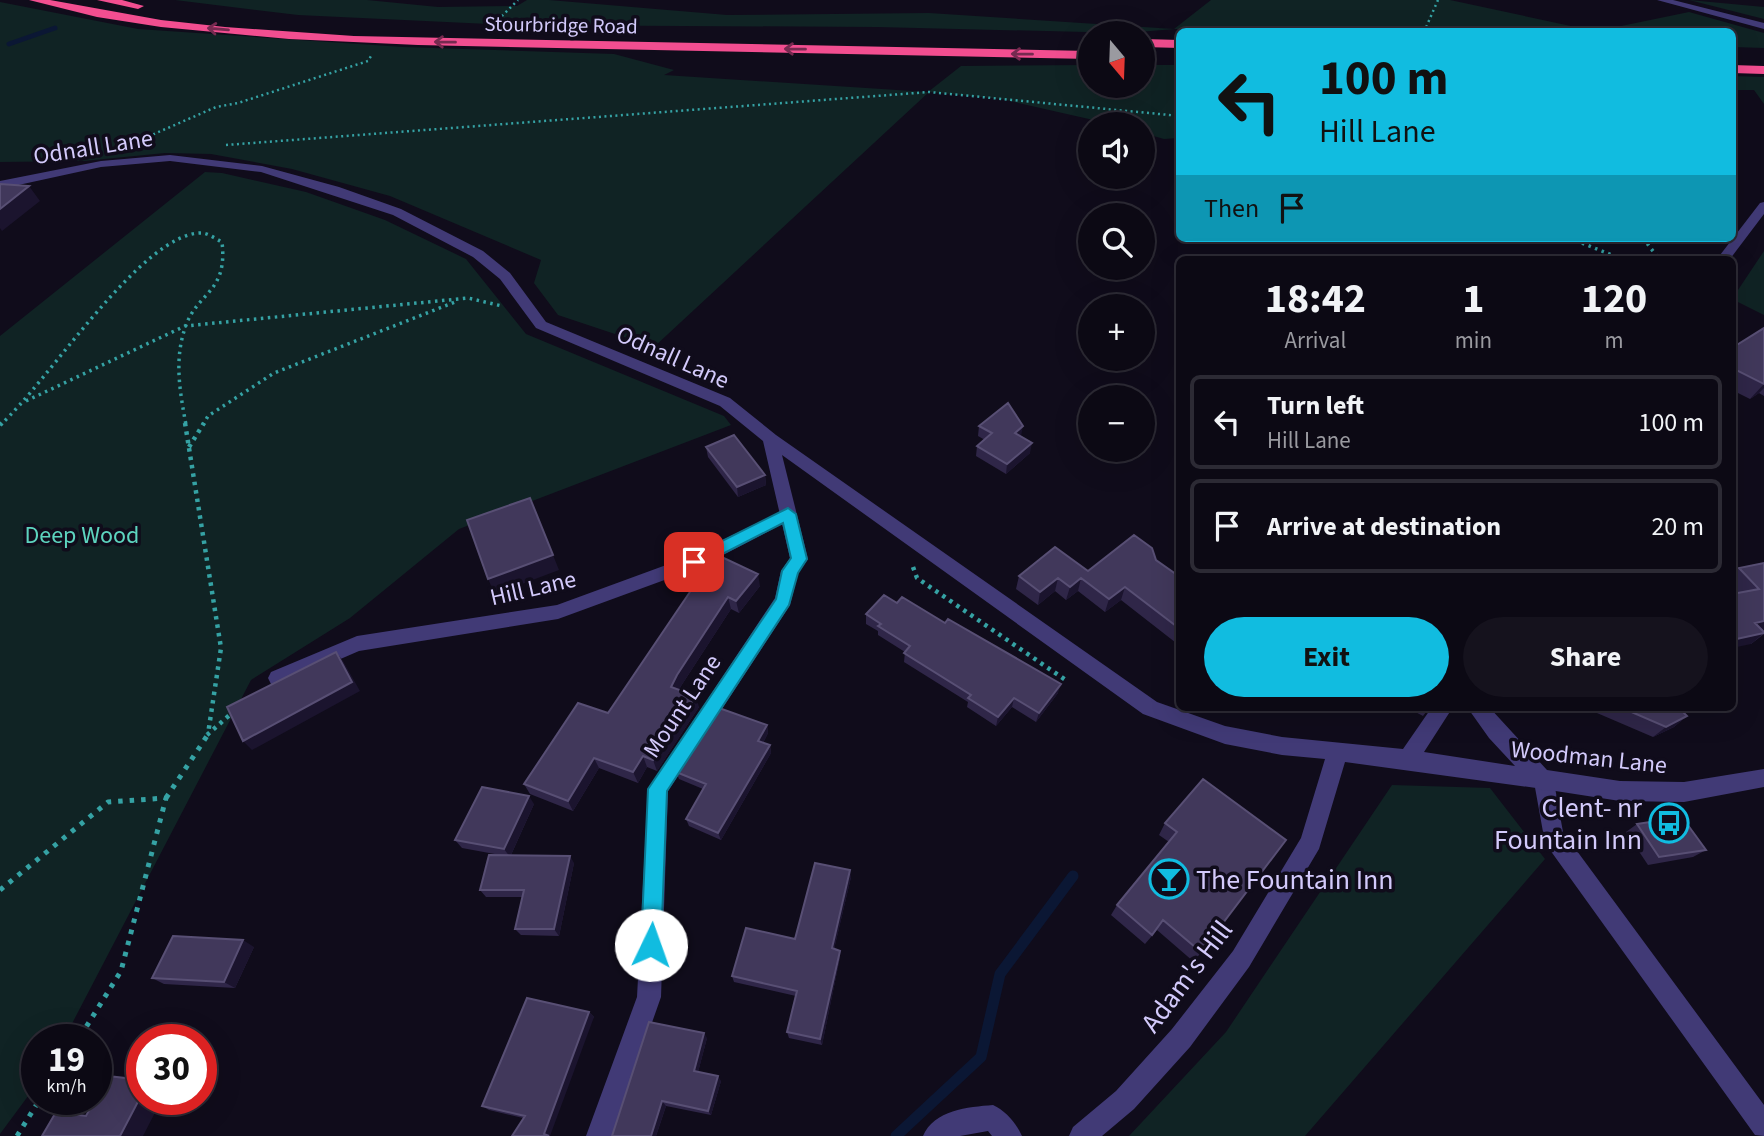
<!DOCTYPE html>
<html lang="en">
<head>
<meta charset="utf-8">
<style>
	:root { --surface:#0c0914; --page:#15121d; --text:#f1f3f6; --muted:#9a9aa0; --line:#2c2a34; --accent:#11bce0 }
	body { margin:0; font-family:"Source Sans 3",sans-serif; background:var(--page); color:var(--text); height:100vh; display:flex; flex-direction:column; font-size:26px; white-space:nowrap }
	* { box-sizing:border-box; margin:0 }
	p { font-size:23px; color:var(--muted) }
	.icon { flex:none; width:38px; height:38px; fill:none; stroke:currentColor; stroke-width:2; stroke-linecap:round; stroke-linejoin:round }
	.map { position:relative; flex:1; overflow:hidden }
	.side { position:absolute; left:1176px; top:256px; width:560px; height:455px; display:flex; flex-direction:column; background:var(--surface); border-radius:10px; box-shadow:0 7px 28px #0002,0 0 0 2px var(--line) }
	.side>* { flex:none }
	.top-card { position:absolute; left:1176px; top:28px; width:560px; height:214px; border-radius:10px; box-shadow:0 7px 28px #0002,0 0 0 2px var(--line); background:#11bce0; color:#111; overflow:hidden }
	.needle { width:46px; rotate:161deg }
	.fabs { position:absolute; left:1078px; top:21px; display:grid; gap:14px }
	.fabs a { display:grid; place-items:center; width:77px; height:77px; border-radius:50%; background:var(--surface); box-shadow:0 7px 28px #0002,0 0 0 2px var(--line); font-size:35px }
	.speed { position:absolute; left:21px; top:1024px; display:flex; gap:14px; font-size:35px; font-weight:700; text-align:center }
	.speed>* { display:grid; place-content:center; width:91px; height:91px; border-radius:50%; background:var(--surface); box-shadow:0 7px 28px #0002,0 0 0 2px var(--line); line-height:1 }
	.speed small { font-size:18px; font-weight:400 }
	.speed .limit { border:10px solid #d22; background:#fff; color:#111 }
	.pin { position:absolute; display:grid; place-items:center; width:60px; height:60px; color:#fff; margin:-30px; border-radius:14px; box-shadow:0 4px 10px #0006 }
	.me { position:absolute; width:77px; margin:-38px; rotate:3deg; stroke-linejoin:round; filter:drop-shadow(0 0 5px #0008) }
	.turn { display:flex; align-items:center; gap:24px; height:147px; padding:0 28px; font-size:32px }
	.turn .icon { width:91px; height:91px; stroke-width:2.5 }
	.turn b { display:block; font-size:49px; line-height:60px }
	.then { display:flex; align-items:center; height:66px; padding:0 28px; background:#0003; gap:14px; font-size:26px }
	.eta { display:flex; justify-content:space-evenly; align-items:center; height:119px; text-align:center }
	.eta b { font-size:42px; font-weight:700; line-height:49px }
	.action { display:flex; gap:14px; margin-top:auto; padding:14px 28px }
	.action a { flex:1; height:80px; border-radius:42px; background:var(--accent); color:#111; font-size:28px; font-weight:700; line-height:80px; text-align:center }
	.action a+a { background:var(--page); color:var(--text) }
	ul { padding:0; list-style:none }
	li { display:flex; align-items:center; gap:21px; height:94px; margin:0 14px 10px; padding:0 14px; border:4px solid var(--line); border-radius:10px }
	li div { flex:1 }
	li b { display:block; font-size:26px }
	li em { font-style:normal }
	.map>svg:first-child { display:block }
	.green { fill:#102324 }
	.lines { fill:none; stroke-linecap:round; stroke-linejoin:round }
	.stream-far1 { stroke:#0b1734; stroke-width:5 }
	.stream { stroke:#0b1734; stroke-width:11 }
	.path-far3 { stroke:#35a2a4; stroke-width:2.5; stroke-dasharray:2 3.5; stroke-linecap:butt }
	.path-far2 { stroke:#35a2a4; stroke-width:3.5; stroke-dasharray:2.5 4.5; stroke-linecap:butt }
	.path-far1 { stroke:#35a2a4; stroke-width:4.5; stroke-dasharray:3.5 5; stroke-linecap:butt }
	.path { stroke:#35a2a4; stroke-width:5; stroke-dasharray:4.5 7; stroke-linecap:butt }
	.lane { fill:#413a76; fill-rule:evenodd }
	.street { fill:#413a76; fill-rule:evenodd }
	.highway { fill:#f24e90; fill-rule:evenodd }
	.wall { fill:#2f2648 }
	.shaded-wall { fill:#1b142e }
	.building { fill:#41385b; stroke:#584f74; stroke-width:2 }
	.oneway { stroke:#762a50 }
	.route { fill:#11bce0; stroke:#0b7a92; stroke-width:2 }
	.labels { text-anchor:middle; stroke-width:7; stroke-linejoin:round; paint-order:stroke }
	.far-street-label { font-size:21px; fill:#d3cafb; stroke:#100c1b }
	.street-label { font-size:24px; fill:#d3cafb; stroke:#100c1b }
	.park-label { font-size:24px; fill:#5dd4bf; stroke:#100c1b }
	.near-poi-label { font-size:28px; fill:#d3cafb; stroke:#100c1b; text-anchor:end }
	.near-street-label { font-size:28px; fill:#d3cafb; stroke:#100c1b }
</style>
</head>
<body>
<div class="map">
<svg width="1764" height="1136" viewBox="0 0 1764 1136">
	<rect width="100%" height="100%" fill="#100c1b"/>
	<!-- green -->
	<path class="green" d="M 175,0 L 367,0 L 438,7 L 517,6 L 527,0 L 549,0 L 727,15 L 929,13 L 1174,29 L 1211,0 L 1450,0 L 1594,31 L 1175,29 L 1126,33 L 877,27 L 512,25 L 298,15 Z
		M 1689,0 L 1764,7 L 1764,19 Z
		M 0,2 L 138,29 L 403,47 L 614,54 L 674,70 L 664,75 L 928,92 L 961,66 L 1090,65 L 1090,86 L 1143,86 L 1143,65 L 1179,65 L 1179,138 L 1164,139 L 1143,133 L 1143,124 L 1111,124 L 1001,99 L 929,92 L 654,347 L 558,315 L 534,283 L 541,260 L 390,196 L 292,169 L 211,154 L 165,153 L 84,161 L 0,162 Z
		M 1689,12 L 1764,33 L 1764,48 L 1733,47 L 1732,32 L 1597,31 Z
		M 1733,76 L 1764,77 L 1764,104 L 1754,90 L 1733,90 Z
		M 205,172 L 222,173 L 306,192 L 385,220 L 466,259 L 526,334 L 724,416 L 731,425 L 459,529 L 350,618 L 251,680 L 64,1039 L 37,1040 L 37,1084 L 0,1134 L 0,336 Z
		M 1764,251 L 1764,315 L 1732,299 Z
		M 1392,785 L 1490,788 L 1545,859 L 1305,1136 L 1129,1136 L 1226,1032 Z"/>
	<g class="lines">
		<!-- stream-far1 -->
		<path class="stream-far1" d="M 9,44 L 55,28"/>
		<!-- stream -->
		<path class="stream" d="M 896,1136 L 981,1057 L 1000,974 L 1073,876"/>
		<!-- path-far3 -->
		<path class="path-far3" d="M 494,24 L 518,0
			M 1424,32 L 1438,0
			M 138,141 L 216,107 L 238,103 L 368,61 L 371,56
			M 226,145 L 929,92 L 1180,116"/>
		<!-- path-far2 -->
		<path class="path-far2" d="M 1569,238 L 1622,259
			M 1643,238 L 1659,259
			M 26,401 L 185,326 L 468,298 L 502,306
			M 0,425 C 46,385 143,230 203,233 C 209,234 216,239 222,242 C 228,294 197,291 185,328 C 174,361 180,392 186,425
			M 203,425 L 208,416 L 274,373 L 455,302"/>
		<!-- path-far1 -->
		<path class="path-far1" d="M 185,423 L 221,648 L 208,734
			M 0,425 L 2,423
			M 189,447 L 204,423
			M 913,567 L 917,578 L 1067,681
			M 207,735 L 233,712"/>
		<!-- path -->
		<path class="path" d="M 166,798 L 209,733
			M 0,890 L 108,802 L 166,798 L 121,971 L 78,1040
			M 17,1136 L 40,1099"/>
		<!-- lane -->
		<path class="lane" d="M 788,508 L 796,514 L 794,518 L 700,567 L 558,619 L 359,651 L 278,686 L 271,684 L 268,678 L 271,672 L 357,636 L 557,605 L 688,557 Z
			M 1544,773 L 1551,775 L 1554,782 L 1563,832 L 1764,1105 L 1764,1136 L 1755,1135 L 1545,843 L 1534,782 L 1537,775 Z
			M 993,1105 C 1006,1111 1016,1123 1022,1136 L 992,1136 L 988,1131 L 960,1136 L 923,1136 C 934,1110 968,1107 993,1105 Z"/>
		<!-- street -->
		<path class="street" d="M 1657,0 L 1673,0 L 1764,23 L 1764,29 Z
			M 170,155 L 262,166 L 339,187 L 401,209 L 483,251 L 510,273 L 546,322 L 730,398 L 776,435 L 1157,702 L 1225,726 L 1282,737 L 1403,749 L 1432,707 L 1453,707 L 1424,752 L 1515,766 L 1489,738 L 1467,707 L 1489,707 L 1547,770 L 1620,781 L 1684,782 L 1764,769 L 1764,787 L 1684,802 L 1620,801 L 1549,790 L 1544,791 L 1536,788 L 1345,762 L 1319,849 L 1249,967 L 1190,1047 L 1134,1109 L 1102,1136 L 1069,1136 L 1073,1127 L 1116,1091 L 1172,1029 L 1233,951 L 1301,838 L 1325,759 L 1282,755 L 1225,744 L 1143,714 L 782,455 L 808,559 L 798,573 L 790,605 L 668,791 L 661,997 L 612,1136 L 586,1136 L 637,997 L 648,789 L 775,598 L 781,571 L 790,558 L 763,441 L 720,406 L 536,328 L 500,279 L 473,257 L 393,215 L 261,172 L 170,161 L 101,167 L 0,189 L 0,181 L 101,161 Z
			M 1764,202 L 1764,214 L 1730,259 L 1717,259 L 1760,203 Z"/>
		<!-- highway -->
		<path class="highway" d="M 29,0 L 50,0 L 161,20 L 225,27 L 354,36 L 1090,51 L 1090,59 L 418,45 L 289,39 L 161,27 L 97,17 Z
			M 97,0 L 122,0 L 144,6 L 138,9 Z
			M 1143,39 L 1180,40 L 1180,48 L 1143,47 Z
			M 1732,65 L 1764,66 L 1764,74 L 1732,73 Z"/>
	</g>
	<!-- wall -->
	<path class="wall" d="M 1764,328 L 1764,396 L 1759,393 L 1750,399 L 1732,390 L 1732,348 Z
		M 979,426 L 1021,437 L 1030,453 L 1006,474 L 976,456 L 977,446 L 985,440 L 978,436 Z
		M 706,447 L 765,475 L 766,485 L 738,497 L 708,457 Z
		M 1156,560 L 1180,577 L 1180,646 L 1121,600 L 1105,612 L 1078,591 L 1066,600 L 1055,591 L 1038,605 L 1016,589 L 1019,576 L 1088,571 Z
		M 1764,563 L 1764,629 L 1762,630 L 1764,632 L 1764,634 L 1751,644 L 1739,593 L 1732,587 L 1732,574 L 1739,568 Z
		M 688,579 L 760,586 L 739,613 L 731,609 L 681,686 L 679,690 L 699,707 L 657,771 L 647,767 L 638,783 L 599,768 L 573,811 L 530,794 L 524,784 L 608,713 L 691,591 Z
		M 866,614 L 1058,693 L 1036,722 L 1012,707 L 996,726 L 967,707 L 968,702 L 904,662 L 905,652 L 878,635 L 878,631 L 866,624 Z
		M 1381,707 L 1397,707 L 1392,713 Z
		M 1406,707 L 1430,707 L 1423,716 Z
		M 1583,707 L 1678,707 L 1687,716 L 1674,727 L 1653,737 Z
		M 767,725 L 768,733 L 763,743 L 770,745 L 771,753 L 721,840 L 689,826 L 686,819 L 703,789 L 679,779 L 676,772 Z
		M 1203,779 L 1201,952 L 1194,962 L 1157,930 L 1145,944 L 1111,915 L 1117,905 L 1169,842 L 1159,835 L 1165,823 Z
		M 534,804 L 511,855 L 574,863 L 559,936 L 521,935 L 515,929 L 523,897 L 486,897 L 480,890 L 500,855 L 462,848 L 455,840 Z
		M 1637,824 L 1706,850 L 1693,857 L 1648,865 L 1626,832 Z
		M 851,877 L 834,949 L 840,951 L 840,957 L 822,1045 L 789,1038 L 787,1032 L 796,996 L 734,982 L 732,976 L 795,939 Z
		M 254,947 L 235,988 L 164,984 L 152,978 Z
		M 589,1012 L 594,1017 L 523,1118 L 489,1110 L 482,1106 Z
		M 707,1038 L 698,1072 L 721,1081 L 711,1115 L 666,1106 L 656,1136 L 612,1136 Z"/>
	<!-- shaded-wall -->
	<path class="shaded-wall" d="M 29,186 L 40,201 L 2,231 L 0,228 L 0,209 Z
		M 1764,384 L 1764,388 L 1759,393 L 1750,399 Z
		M 1023,426 L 1021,436 L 1015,433 Z
		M 1032,443 L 1030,453 L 1006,474 L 1007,464 Z
		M 765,475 L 766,485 L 738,497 L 737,487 Z
		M 553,555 L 559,570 L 495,594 L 488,579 Z
		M 758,574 L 760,586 L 739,613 L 736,601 Z
		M 1058,578 L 1055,591 L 1038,605 L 1040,592 Z
		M 1081,578 L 1078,591 L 1066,600 L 1070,587 Z
		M 1125,587 L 1121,600 L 1105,612 L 1109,599 Z
		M 728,597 L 731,609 L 681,686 L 675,698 L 671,687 L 677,675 Z
		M 1764,621 L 1764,629 L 1742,634 L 1755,623 Z
		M 1764,633 L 1751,644 L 1732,648 L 1732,640 Z
		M 336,652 L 343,661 L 360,691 L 252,750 L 243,741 Z
		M 1061,684 L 1058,693 L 1036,722 L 1039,713 Z
		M 696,696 L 699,707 L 657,771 L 653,760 Z
		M 1014,698 L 1012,707 L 996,726 L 998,717 Z
		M 1687,716 L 1674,727 L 1653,737 L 1666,727 Z
		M 767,725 L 768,733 L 760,749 L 758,741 Z
		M 770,745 L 771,753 L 721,840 L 718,833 Z
		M 643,756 L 647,767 L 638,783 L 633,772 Z
		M 594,758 L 599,768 L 573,811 L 568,801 Z
		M 529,796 L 534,804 L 510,857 L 504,849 Z
		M 570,856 L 574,863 L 559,936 L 554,929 Z
		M 850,870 L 851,877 L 833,954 L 832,948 Z
		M 243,940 L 254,947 L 235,988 L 224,982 Z
		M 840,951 L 840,957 L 822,1045 L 820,1039 Z
		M 589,1012 L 594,1017 L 550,1136 L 544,1134 Z
		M 704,1033 L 707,1038 L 697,1076 L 694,1071 Z
		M 718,1076 L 721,1081 L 711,1115 L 708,1111 Z
		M 142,1094 L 142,1099 L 162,1099 L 143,1136 L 120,1136 Z
		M 662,1101 L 666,1106 L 656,1136 L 651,1136 Z"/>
	<!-- building -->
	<path class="building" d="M 0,184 L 29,186 L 0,209 Z
		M 1764,328 L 1764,384 L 1732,368 L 1732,348 Z
		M 1008,403 L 1023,426 L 1015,433 L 1032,443 L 1007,464 L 977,446 L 992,433 L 979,426 Z
		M 734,435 L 765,475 L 737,487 L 706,447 Z
		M 530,498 L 553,555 L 488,579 L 467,520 Z
		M 1134,535 L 1152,548 L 1156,560 L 1180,577 L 1180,629 L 1125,587 L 1109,599 L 1081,578 L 1070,587 L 1058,578 L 1040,592 L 1019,576 L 1055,547 L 1088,571 Z
		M 711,552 L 758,574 L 736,601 L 728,597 L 677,675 L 671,687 L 696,696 L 653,760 L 643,756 L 633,772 L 594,758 L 568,801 L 524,784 L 578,703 L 608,713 L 696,583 L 688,579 Z
		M 1764,563 L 1764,621 L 1755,623 L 1764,632 L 1764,633 L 1732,640 L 1732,594 L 1759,589 L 1739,568 Z
		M 884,595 L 897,603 L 902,597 L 945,623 L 948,619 L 1061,684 L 1039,713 L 1014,698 L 998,717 L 968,698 L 971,695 L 904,653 L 910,646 L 878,626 L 881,624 L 866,614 Z
		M 336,652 L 352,682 L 243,741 L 227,707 Z
		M 1620,707 L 1678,707 L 1687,716 L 1666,727 Z
		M 719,708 L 767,725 L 758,741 L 770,745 L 718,833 L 686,819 L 706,784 L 676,772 Z
		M 1203,779 L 1286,840 L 1201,952 L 1163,920 L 1152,935 L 1117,905 L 1177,832 L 1165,823 Z
		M 482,787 L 529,796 L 504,849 L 455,840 Z
		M 1682,817 L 1706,850 L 1659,857 L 1637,824 Z
		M 489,855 L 570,856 L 554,929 L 515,929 L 524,890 L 480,890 Z
		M 815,863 L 850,870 L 832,948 L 840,951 L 820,1039 L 787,1032 L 797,991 L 732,976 L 746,928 L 795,939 Z
		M 173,936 L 243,940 L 224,982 L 152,978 Z
		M 527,998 L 589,1012 L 544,1134 L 549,1136 L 512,1136 L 525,1116 L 482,1106 Z
		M 649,1022 L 704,1033 L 694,1071 L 718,1076 L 708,1111 L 662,1101 L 651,1136 L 612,1136 Z
		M 108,1076 L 142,1080 L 142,1094 L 120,1136 L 42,1136 L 56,1112 L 86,1116 L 95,1099 L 96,1099 L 96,1096 Z"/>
	<!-- one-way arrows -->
	<defs><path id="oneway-shaft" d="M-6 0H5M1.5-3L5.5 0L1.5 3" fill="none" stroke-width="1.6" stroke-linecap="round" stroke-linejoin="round" transform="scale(1.75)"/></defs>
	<g class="oneway">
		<use href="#oneway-shaft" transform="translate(218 29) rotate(-175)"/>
		<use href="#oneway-shaft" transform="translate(445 42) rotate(-179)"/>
		<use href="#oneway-shaft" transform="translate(795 49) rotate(-179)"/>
		<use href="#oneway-shaft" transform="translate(1022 54) rotate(-179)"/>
	</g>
	<!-- route -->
	<path class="route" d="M 788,508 L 796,514 L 807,559 L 798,573 L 789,605 L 667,791 L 661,945 L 658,953 L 651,956 L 644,953 L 641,945 L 648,789 L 776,599 L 782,571 L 791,558 L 783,523 L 699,566 L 688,566 L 686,562 L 688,558 Z"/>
	<!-- icons -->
	<defs>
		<g id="bus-ring" transform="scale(2.0125)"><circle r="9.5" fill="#100c1b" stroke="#11bce0" stroke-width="1.5"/><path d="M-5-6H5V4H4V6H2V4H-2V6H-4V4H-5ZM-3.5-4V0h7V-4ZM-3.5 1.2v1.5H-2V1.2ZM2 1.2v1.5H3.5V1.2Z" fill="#11bce0"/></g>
		<g id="bar-ring" transform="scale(2.0125)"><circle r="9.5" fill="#100c1b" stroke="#11bce0" stroke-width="1.5"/><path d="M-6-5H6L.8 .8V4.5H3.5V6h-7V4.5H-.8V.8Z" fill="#11bce0"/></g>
	</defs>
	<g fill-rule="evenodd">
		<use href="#bus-ring" x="1669" y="823"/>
		<use href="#bar-ring" x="1169" y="879"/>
	</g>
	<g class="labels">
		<!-- far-street labels -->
		<g class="far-street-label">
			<text transform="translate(561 25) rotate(1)" y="7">Stourbridge Road</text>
		</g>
		<!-- street labels -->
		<g class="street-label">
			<text transform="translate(93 147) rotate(-9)" y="8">Odnall Lane</text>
			<text transform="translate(673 357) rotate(24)" y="8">Odnall Lane</text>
			<text transform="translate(533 588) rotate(-13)" y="8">Hill Lane</text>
			<text transform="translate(682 706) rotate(-56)" y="8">Mount Lane</text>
			<text transform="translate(1589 757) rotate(6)" y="8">Woodman Lane</text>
		</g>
		<!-- park labels -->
		<g class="park-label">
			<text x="82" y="543">Deep Wood</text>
		</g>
		<!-- near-poi labels -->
		<g class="near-poi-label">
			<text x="1642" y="817">Clent- nr<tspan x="1642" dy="32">Fountain Inn</tspan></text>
			<text x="1196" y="889" text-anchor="start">The Fountain Inn</text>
		</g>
		<!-- near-street labels -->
		<g class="near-street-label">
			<text transform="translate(1186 976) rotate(-53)" y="10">Adam's Hill</text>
		</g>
	</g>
</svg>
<div class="fabs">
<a><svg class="needle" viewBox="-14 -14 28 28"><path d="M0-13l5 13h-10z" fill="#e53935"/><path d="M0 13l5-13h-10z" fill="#9a9aa0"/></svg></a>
<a><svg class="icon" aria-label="sound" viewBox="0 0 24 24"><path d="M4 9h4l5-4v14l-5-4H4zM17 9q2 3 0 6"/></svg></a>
<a><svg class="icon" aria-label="search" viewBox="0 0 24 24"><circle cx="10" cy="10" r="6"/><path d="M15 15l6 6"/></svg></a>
<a>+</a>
<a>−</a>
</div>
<div class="speed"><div>19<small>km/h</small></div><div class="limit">30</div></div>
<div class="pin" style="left:694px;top:562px;background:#d93025"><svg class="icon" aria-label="arrive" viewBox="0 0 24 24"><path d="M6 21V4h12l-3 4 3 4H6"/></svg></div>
<svg class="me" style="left:651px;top:945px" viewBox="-20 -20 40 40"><circle r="19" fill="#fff"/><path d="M0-13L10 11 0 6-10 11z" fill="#11bce0"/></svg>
<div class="top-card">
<div class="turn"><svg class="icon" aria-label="left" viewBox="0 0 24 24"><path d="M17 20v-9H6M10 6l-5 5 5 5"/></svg><div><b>100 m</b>Hill Lane</div></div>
<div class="then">Then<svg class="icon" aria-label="arrive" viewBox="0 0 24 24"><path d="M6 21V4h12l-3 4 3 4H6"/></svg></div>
</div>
<section class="side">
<div class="eta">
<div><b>18:42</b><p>Arrival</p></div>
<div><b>1</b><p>min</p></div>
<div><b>120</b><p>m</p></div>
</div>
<ul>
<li><svg class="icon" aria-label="left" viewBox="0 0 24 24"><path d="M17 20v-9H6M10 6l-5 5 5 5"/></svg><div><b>Turn left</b><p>Hill Lane</p></div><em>100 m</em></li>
<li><svg class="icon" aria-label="arrive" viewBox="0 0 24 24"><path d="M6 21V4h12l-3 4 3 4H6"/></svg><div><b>Arrive at destination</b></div><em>20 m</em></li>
</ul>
<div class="action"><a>Exit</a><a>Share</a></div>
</section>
</div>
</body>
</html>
